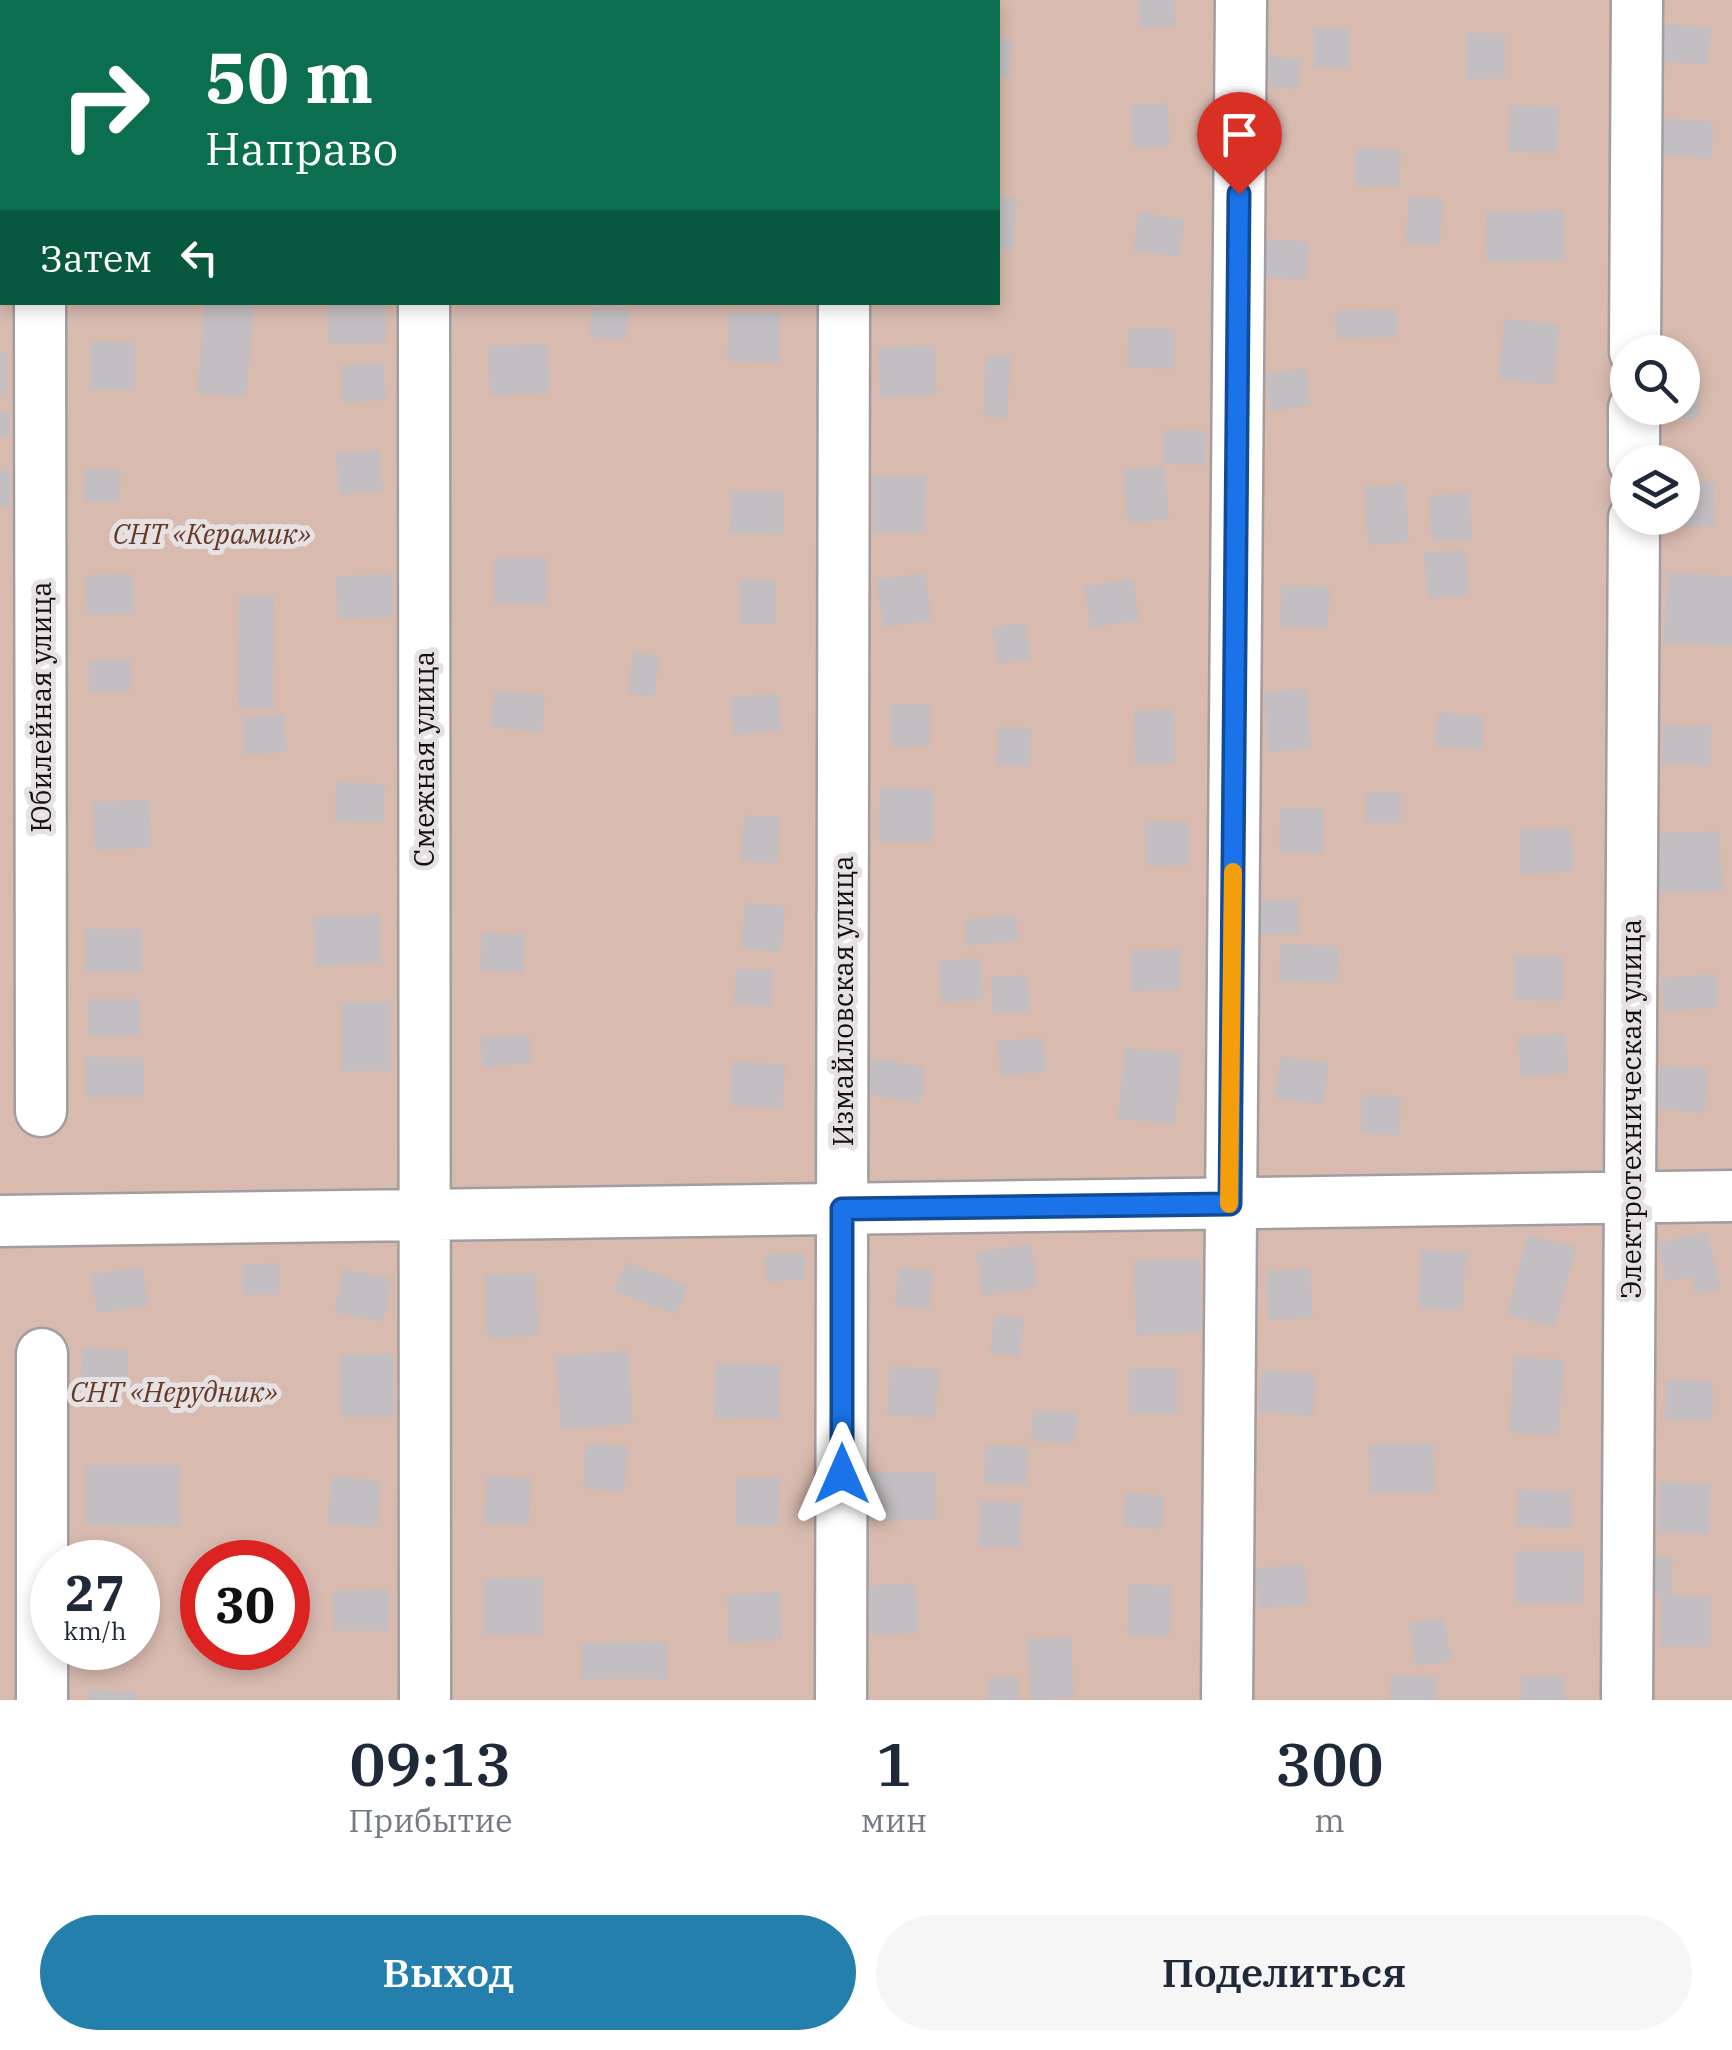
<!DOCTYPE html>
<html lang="ru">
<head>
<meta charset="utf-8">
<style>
	:root { --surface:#fff; --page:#f6f6f7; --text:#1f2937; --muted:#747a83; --accent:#257fad }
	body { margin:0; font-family:"IBM Plex Serif",serif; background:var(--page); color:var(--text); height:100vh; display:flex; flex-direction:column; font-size:38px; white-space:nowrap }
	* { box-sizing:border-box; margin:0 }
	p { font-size:32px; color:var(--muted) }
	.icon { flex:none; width:55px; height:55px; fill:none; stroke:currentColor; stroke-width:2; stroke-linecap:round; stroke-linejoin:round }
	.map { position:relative; height:1700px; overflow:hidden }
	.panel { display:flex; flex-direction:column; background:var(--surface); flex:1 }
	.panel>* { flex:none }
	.hud { position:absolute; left:0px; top:0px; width:1000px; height:305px; box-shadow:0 5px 15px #0003; background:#0b6e4f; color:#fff; overflow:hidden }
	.buttons { position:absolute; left:1610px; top:335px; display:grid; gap:20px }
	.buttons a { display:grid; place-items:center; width:90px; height:90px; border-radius:50%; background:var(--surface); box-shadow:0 5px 15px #0003; font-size:50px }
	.speed { position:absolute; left:30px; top:1540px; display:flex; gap:20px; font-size:50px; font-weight:700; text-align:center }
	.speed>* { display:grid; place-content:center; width:130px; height:130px; border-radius:50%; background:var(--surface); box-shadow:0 5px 15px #0003; line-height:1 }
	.speed small { font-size:25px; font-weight:400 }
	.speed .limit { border:15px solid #d22; background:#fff; color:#111 }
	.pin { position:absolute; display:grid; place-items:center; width:85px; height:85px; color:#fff; margin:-102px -42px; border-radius:50% 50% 50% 0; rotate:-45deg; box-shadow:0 0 10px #0007 }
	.pin .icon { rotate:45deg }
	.me { position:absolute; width:110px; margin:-55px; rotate:0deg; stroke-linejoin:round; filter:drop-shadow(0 0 8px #0008) }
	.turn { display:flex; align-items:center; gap:35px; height:210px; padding:0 40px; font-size:45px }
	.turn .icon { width:130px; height:130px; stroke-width:2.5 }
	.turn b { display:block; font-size:70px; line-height:85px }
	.then { display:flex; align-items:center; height:95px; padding:0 40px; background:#0003; gap:20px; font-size:38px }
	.eta { display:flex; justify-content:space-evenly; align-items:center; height:170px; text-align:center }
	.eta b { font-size:60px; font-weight:600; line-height:70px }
	.cta { display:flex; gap:20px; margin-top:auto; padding:20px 40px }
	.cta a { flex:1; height:115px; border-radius:60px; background:var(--accent); color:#fff; font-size:40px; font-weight:600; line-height:115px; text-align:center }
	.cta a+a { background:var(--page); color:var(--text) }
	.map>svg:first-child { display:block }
	.green { fill:#d8baaf; fill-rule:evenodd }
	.building { fill:#c2bec1 }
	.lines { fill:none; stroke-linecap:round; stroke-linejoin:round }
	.minor-casing { stroke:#a29d9e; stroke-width:55 }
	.minor { stroke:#fff; stroke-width:50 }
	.route-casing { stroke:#114b97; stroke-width:25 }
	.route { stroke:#1a73e8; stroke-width:18 }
	.slow { stroke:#f59e0b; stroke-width:18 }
	.labels { text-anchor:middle; stroke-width:10; stroke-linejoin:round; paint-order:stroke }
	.park-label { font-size:28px; font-style:italic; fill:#653927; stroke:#e6e1e3 }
	.street-label { font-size:28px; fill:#110f10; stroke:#e6e1e3 }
</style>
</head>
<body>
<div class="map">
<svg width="1732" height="1700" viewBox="0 0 1732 1700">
	<rect width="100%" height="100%" fill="#e6e1e3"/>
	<!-- green -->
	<path class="green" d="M 0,0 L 1732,0 L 1732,1700 L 0,1700 ZM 2,2 L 998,2 L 998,302 L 2,302 ZM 1628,352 L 1682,352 L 1682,408 L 1628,408 ZM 1628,462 L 1682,462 L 1682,518 L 1628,518 ZM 52,1562 L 138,1562 L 138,1648 L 52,1648 ZM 202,1562 L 288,1562 L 288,1648 L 202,1648 Z"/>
	<!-- building -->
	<path class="building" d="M 1138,0 L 1174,0 L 1176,26 L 1140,28 Z
		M 1664,24 L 1711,27 L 1708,64 L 1661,62 Z
		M 1314,28 L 1349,29 L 1348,68 L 1314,67 Z
		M 1466,33 L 1505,33 L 1505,79 L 1466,79 Z
		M 998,40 L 1012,41 L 1010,77 L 998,76 Z
		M 1262,54 L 1301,60 L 1298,90 L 1257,85 Z
		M 1168,103 L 1170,146 L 1133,148 L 1131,105 Z
		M 1510,105 L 1559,107 L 1557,153 L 1508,152 Z
		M 1660,118 L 1714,122 L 1711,159 L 1657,154 Z
		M 1356,148 L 1401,150 L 1400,187 L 1355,185 Z
		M 1409,196 L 1443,199 L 1440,246 L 1406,243 Z
		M 998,197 L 1017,198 L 1013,250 L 998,249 Z
		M 1564,210 L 1565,260 L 1487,262 L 1486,212 Z
		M 1139,212 L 1185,220 L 1179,257 L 1133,250 Z
		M 1262,239 L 1309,242 L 1306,280 L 1261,277 Z
		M 205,302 L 254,302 L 246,397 L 197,393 Z
		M 328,302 L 385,302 L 386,343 L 329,344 Z
		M 592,307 L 629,310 L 626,340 L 589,337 Z
		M 1396,310 L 1397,337 L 1336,338 L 1335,311 Z
		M 729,312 L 780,313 L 779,362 L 727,361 Z
		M 1504,319 L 1559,324 L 1554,384 L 1499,380 Z
		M 1128,328 L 1175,329 L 1174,369 L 1127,368 Z
		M 90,342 L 135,342 L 135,390 L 90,390 Z
		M 547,344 L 549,393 L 490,396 L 488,346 Z
		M 935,345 L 937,395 L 880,398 L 878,348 Z
		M 0,352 L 7,352 L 7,394 L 0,394 Z
		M 986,355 L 1011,356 L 1007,418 L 983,417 Z
		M 383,363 L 386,400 L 343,403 L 341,366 Z
		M 1682,366 L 1699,366 L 1700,418 L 1649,419 L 1649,408 L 1682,408 Z
		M 1305,368 L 1311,405 L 1271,412 L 1265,374 Z
		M 0,413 L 10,413 L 9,438 L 0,438 Z
		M 1164,430 L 1207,431 L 1205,465 L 1163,464 Z
		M 379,450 L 383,491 L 340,495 L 336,453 Z
		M 1164,466 L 1169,519 L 1128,523 L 1123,470 Z
		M 85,469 L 121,469 L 120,502 L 84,502 Z
		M 10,470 L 10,506 L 0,506 L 0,471 Z
		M 873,476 L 926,476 L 925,533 L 873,533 Z
		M 1682,482 L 1715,482 L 1715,526 L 1662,527 L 1662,518 L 1682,518 Z
		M 1405,484 L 1409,542 L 1368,545 L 1364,487 Z
		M 731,491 L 784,492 L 783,534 L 730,533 Z
		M 1469,493 L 1472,539 L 1432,542 L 1429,496 Z
		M 1465,550 L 1469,595 L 1428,599 L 1424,553 Z
		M 494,558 L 547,558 L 547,604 L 494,603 Z
		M 925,573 L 932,620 L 884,628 L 876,580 Z
		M 1668,573 L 1732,576 L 1732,646 L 1664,643 Z
		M 132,574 L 134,614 L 87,615 L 86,575 Z
		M 392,574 L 393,617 L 338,618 L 336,576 Z
		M 739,579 L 776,579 L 776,624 L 739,624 Z
		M 1133,579 L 1139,620 L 1091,628 L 1084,587 Z
		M 1282,585 L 1330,587 L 1328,628 L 1280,626 Z
		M 239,595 L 274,595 L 273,709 L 238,709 Z
		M 1025,623 L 1031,659 L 998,664 L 992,628 Z
		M 634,652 L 660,657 L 654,697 L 627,693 Z
		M 89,660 L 131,660 L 131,692 L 89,692 Z
		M 1307,689 L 1311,749 L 1268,752 L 1264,692 Z
		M 495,691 L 545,695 L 542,732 L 491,727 Z
		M 777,693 L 782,730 L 734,735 L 730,698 Z
		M 930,704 L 930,746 L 892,747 L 890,705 Z
		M 1174,710 L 1175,764 L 1135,765 L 1134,711 Z
		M 1439,712 L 1484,717 L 1481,750 L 1435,746 Z
		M 284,714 L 287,752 L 245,755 L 242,718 Z
		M 1663,725 L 1711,726 L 1710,766 L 1662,764 Z
		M 998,727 L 1031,728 L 1030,766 L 997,765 Z
		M 336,782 L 385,784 L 383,823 L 335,821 Z
		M 880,788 L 933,789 L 933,842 L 879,842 Z
		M 1366,792 L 1401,792 L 1401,823 L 1366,823 Z
		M 149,800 L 151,848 L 95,850 L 93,802 Z
		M 1280,808 L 1324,809 L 1323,854 L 1279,852 Z
		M 744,815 L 780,817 L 777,863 L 741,861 Z
		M 1145,822 L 1188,822 L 1189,865 L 1146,866 Z
		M 1571,828 L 1573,872 L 1521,874 L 1520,830 Z
		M 1720,831 L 1722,891 L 1658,893 L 1655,833 Z
		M 1298,900 L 1299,934 L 1254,935 L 1253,901 Z
		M 745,903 L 786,906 L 781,952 L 741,948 Z
		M 379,914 L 381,963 L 316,966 L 313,917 Z
		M 1016,915 L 1018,941 L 966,945 L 965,919 Z
		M 86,929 L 142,929 L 142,971 L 86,972 Z
		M 482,933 L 525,935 L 523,973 L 480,970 Z
		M 1280,944 L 1338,946 L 1337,983 L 1279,981 Z
		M 1180,950 L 1180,990 L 1131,991 L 1131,951 Z
		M 1514,956 L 1563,957 L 1563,1001 L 1514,1000 Z
		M 980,958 L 983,1000 L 942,1002 L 939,961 Z
		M 736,969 L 773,970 L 771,1006 L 734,1005 Z
		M 1716,974 L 1717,1008 L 1663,1011 L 1662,978 Z
		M 1027,975 L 1029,1012 L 993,1014 L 991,977 Z
		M 88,999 L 140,999 L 140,1036 L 88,1036 Z
		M 342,1002 L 391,1002 L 391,1071 L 342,1071 Z
		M 1565,1033 L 1568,1073 L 1521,1077 L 1518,1037 Z
		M 529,1034 L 531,1063 L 483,1067 L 480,1038 Z
		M 1043,1038 L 1046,1072 L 1000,1075 L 998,1041 Z
		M 1125,1048 L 1181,1053 L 1175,1124 L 1118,1119 Z
		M 1281,1056 L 1329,1063 L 1323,1104 L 1275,1098 Z
		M 86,1057 L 144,1057 L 144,1097 L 86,1097 Z
		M 872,1058 L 925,1067 L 920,1103 L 866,1094 Z
		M 733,1061 L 786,1065 L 782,1109 L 730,1105 Z
		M 1661,1065 L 1708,1069 L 1704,1113 L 1657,1109 Z
		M 1362,1095 L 1401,1096 L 1400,1135 L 1361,1133 Z
		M 1707,1232 L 1721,1289 L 1696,1295 L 1692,1276 L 1667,1282 L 1658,1244 Z
		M 1528,1235 L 1576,1247 L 1555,1327 L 1507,1314 Z
		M 1031,1244 L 1038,1287 L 983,1296 L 976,1253 Z
		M 1421,1250 L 1466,1252 L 1463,1310 L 1418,1309 Z
		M 804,1253 L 805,1279 L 767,1282 L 765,1255 Z
		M 1200,1259 L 1202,1333 L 1136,1335 L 1134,1260 Z
		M 626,1262 L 688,1286 L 676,1314 L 615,1291 Z
		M 279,1263 L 280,1294 L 243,1295 L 242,1265 Z
		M 142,1267 L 148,1305 L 97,1313 L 91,1275 Z
		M 899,1268 L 933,1271 L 929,1309 L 895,1306 Z
		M 343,1269 L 392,1279 L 383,1322 L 334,1312 Z
		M 1310,1269 L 1313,1318 L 1268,1320 L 1266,1271 Z
		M 536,1273 L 538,1336 L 487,1338 L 485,1275 Z
		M 995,1315 L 1024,1319 L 1019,1357 L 990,1353 Z
		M 83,1348 L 128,1350 L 127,1390 L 81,1388 Z
		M 628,1351 L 633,1424 L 561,1429 L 556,1356 Z
		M 393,1354 L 394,1417 L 341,1417 L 340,1355 Z
		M 1514,1357 L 1564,1360 L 1558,1436 L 1509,1433 Z
		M 716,1363 L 780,1365 L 778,1419 L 714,1417 Z
		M 890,1366 L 938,1369 L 936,1418 L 887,1415 Z
		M 1129,1368 L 1177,1368 L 1177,1414 L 1129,1414 Z
		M 1262,1370 L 1316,1374 L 1313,1416 L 1259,1412 Z
		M 1666,1380 L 1713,1381 L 1713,1420 L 1665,1419 Z
		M 1033,1410 L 1077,1412 L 1075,1443 L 1031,1441 Z
		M 586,1443 L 628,1447 L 624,1492 L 583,1488 Z
		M 1433,1443 L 1434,1492 L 1370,1493 L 1369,1444 Z
		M 986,1445 L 1029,1447 L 1027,1485 L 984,1484 Z
		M 86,1465 L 180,1465 L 180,1526 L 86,1525 Z
		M 868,1472 L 936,1472 L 937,1520 L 869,1521 Z
		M 332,1476 L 381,1481 L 377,1527 L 327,1523 Z
		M 487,1476 L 531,1478 L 529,1525 L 484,1523 Z
		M 736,1478 L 779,1478 L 779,1525 L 736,1526 Z
		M 1660,1482 L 1710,1484 L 1709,1534 L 1658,1533 Z
		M 1518,1490 L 1571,1491 L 1571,1528 L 1517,1526 Z
		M 1126,1493 L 1164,1496 L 1162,1529 L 1123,1526 Z
		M 980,1501 L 1022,1503 L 1020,1548 L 978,1546 Z
		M 1515,1551 L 1584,1551 L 1583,1603 L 1515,1603 Z
		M 1620,1556 L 1673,1557 L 1671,1596 L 1711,1597 L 1710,1647 L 1660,1646 L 1661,1595 L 1619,1594 Z
		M 1304,1565 L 1308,1604 L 1259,1608 L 1256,1568 Z
		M 542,1577 L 543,1634 L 484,1635 L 483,1579 Z
		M 915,1583 L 918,1633 L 870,1635 L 867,1586 Z
		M 1129,1584 L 1172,1586 L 1170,1637 L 1127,1635 Z
		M 389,1590 L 389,1631 L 334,1631 L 333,1591 Z
		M 780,1592 L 782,1640 L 729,1642 L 727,1595 Z
		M 1444,1618 L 1451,1661 L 1416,1666 L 1409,1624 Z
		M 1071,1636 L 1074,1697 L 1031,1700 L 1027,1639 Z
		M 667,1642 L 667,1679 L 582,1679 L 582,1643 Z
		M 1391,1675 L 1437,1677 L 1436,1700 L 1390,1700 Z
		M 1564,1676 L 1565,1700 L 1522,1700 L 1521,1677 Z
		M 1018,1677 L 1019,1700 L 988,1700 L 988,1678 Z
		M 89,1689 L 137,1693 L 136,1700 L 88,1700 Z"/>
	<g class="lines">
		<!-- minor casing -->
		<g class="minor-casing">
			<path id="minor" d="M 40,0 L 40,2
				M 423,0 L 423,2
				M 845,2 L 845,0
				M 40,302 L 41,1111
				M 424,302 L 425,1700
				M 1635,352 L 1637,0
				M 1634,462 L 1634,408
				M 0,1221 L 1732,1196
				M 42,1354 L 42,1700
				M 841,1700 L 844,302
				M 1227,1700 L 1241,0
				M 1627,1700 L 1634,518"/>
		</g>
		<!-- minor -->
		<use href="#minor" class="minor"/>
	</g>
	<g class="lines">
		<!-- route casing -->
		<g class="route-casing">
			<path id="route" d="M 842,1474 L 842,1209 L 1230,1204 L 1239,194"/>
		</g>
		<!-- route -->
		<use href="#route" class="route"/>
		<!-- slow -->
		<path class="slow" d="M 1229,1204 L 1233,872"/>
	</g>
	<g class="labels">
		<!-- park labels -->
		<g class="park-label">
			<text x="212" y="544">СНТ «Керамик»</text>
			<text x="174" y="1402">СНТ «Нерудник»</text>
		</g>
		<!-- street labels -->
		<g class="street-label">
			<text transform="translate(41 707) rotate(-90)" y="10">Юбилейная улица</text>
			<text transform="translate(424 759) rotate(-90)" y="10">Смежная улица</text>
			<text transform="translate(843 1001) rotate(-90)" y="10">Измайловская улица</text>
			<text transform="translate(1631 1109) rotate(-90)" y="10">Электротехническая улица</text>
		</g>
	</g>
</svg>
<div class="buttons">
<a><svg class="icon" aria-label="search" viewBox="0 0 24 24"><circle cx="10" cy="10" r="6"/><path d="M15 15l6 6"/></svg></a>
<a><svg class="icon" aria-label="layers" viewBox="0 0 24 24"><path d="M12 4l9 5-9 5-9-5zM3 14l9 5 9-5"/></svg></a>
</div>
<div class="speed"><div>27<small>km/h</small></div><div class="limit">30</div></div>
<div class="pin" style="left:1239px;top:194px;background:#d93025"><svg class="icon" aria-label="arrive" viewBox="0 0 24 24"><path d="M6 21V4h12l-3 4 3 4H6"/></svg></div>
<svg class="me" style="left:842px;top:1474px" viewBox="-20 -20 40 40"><path d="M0-17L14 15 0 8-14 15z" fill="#1a73e8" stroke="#fff" stroke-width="4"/></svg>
<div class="hud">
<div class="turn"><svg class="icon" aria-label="right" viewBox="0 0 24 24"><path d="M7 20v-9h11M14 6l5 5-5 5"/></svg><div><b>50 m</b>Направо</div></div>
<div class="then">Затем<svg class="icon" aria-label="left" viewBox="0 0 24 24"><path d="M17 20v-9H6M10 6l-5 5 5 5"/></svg></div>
</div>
</div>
<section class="panel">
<div class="eta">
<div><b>09:13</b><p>Прибытие</p></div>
<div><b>1</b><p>мин</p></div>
<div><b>300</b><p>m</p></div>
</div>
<div class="cta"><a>Выход</a><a>Поделиться</a></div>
</section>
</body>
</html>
